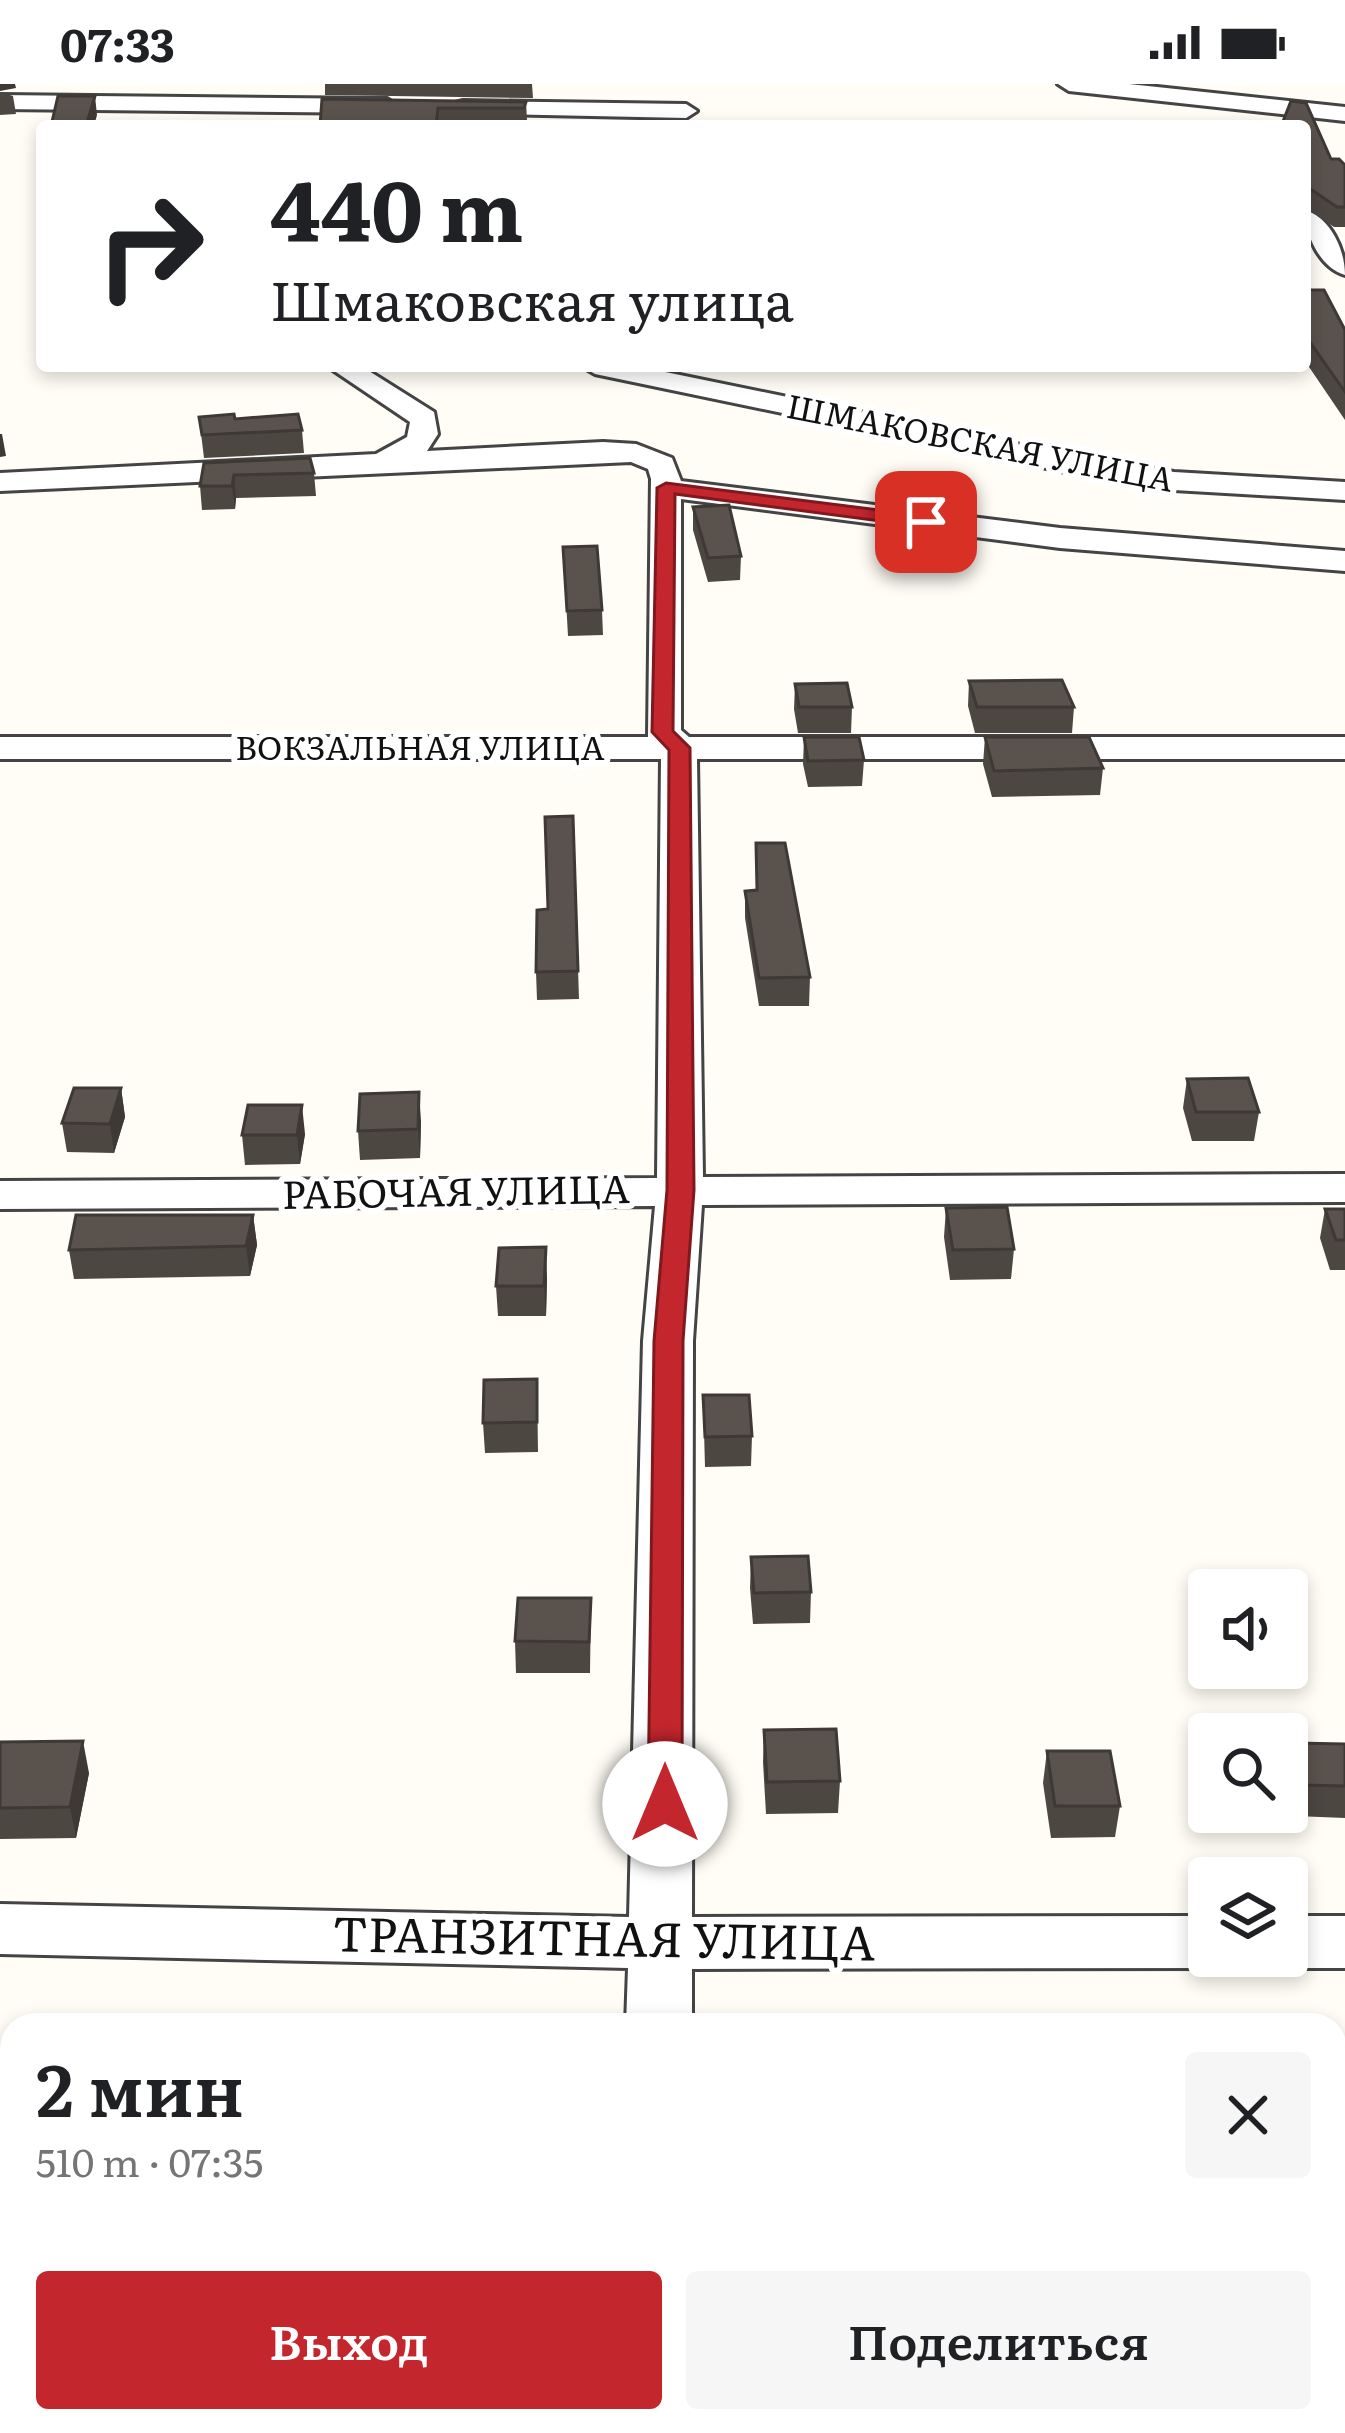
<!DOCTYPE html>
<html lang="ru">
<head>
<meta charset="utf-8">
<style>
	:root { --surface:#fff; --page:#f6f6f6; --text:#202124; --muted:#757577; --accent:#c4262e }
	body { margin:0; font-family:Literata,serif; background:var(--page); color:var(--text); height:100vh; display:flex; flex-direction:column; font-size:45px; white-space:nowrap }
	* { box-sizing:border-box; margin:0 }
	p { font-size:39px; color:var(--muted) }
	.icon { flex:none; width:66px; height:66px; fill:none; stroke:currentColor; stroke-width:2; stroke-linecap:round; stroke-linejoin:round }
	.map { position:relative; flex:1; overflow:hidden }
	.panel { position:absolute; left:0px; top:1929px; width:1347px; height:420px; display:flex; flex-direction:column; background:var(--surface); border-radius:36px 36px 0 0; box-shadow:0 6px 18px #0003 }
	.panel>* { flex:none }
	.hud { position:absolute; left:36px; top:36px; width:1275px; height:252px; border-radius:12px; box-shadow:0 6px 18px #0003; background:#fff; color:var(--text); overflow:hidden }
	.fabs { position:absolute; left:1188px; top:1485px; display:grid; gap:24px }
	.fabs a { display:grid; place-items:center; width:120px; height:120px; border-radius:12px; background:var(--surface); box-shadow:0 6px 18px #0003; font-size:60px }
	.pin { position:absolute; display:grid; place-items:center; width:102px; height:102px; color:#fff; margin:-51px; border-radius:24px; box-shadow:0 6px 18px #0006 }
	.me { position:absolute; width:132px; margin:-66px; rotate:0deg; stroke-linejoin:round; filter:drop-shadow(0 0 9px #0008) }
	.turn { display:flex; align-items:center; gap:42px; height:252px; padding:0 36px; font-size:54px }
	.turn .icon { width:156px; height:156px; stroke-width:2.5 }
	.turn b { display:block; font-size:84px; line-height:102px }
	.round { display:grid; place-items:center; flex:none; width:126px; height:126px; border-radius:12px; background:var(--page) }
	.overview { display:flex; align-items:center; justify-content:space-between; height:204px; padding:0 36px }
	h1 { font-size:72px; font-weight:600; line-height:90px }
	.button { display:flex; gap:24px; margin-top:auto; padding:24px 36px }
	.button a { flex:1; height:138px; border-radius:12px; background:var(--accent); color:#fff; font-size:48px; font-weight:600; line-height:138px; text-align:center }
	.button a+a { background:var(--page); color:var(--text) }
	.status { display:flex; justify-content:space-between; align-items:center; height:84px; padding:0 60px; background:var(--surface); direction:ltr }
	.status svg { height:33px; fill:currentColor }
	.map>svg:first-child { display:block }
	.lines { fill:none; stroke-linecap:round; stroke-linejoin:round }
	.minor-casing { stroke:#444; stroke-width:6 }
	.minor { fill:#fff; fill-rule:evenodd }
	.wall { fill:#4d4742 }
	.shaded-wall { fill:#3f3936 }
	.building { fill:#5a524d; stroke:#3f3936; stroke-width:3 }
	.route { fill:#c4262e; stroke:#7f191e; stroke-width:3 }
	.labels { text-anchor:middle; stroke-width:12; stroke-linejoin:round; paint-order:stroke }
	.far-street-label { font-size:33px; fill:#111; stroke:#fff }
	.street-label { font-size:39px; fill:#111; stroke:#fff }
	.near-street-label { font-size:48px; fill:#111; stroke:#fff }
</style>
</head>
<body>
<div class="status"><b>07:33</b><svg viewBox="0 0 49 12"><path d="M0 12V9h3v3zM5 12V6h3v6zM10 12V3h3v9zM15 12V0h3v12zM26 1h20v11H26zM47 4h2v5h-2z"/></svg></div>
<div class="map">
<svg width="1345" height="2349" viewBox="0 0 1345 2349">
	<rect width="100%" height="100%" fill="#fffdf5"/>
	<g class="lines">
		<!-- minor casing -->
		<g class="minor-casing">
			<path id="minor" d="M 1058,0 L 1129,0 L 1345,23 L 1345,37 L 1069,7 Z
				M 0,11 L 387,15 L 398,22 L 387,29 L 0,25 Z
				M 463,17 L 686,20 L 697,27 L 686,34 L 455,29 L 455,19 Z
				M 1305,126 C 1331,134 1345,166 1345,191 C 1319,183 1305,150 1305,126 Z
				M 327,282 L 361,282 L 434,328 L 438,350 L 427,367 L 603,358 L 636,360 L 672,374 L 681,397 L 1060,444 L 1345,467 L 1345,487 L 1060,464 L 681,415 L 681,646 L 689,653 L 1345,653 L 1345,675 L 697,675 L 703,1093 L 1345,1090 L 1345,1118 L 702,1121 L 693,1257 L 692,1833 L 1209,1832 L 1209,1872 L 1233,1872 L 1231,1876 L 1209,1884 L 692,1885 L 692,1941 L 626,1941 L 628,1884 L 0,1870 L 0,1820 L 629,1833 L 643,1257 L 655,1122 L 0,1125 L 0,1097 L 657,1094 L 661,675 L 0,675 L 0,653 L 648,653 L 651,395 L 648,385 L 631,378 L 0,407 L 0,389 L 376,370 L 407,353 L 410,338 Z
				M 581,282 L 636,282 L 1099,377 L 1174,388 L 1345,398 L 1345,416 L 1174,406 L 1099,395 L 595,290 Z
				M 1287,1832 L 1345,1832 L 1345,1884 L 1287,1884 L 1265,1876 L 1263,1872 L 1287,1872 Z
				M 601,2337 L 675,2337 L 674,2349 L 600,2349 Z"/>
		</g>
		<!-- minor -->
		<use href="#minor" class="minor"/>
	</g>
	<!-- wall -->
	<path class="wall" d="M 325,0 L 532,0 L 533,14 L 325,11 Z
		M 0,8 L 13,12 L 16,30 L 0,31 Z
		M 322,15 L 526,18 L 527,36 L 525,42 L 320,42 Z
		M 1305,42 L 1331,75 L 1345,81 L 1345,143 L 1334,143 L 1305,123 L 1305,125 Z
		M 1305,206 L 1345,246 L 1345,336 L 1305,277 Z
		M 199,333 L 235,335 L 302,346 L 304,369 L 204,374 Z
		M 204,379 L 314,389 L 316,412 L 236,414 L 235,425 L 202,426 L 200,402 Z
		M 693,423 L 741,472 L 740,496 L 708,498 L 693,446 Z
		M 563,463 L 602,526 L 603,551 L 568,552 Z
		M 969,597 L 1074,623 L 1072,649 L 975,649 L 968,622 Z
		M 795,600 L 852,623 L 851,649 L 798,649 L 794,625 Z
		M 804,653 L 864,676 L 862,702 L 808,703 L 803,680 Z
		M 985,653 L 1103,684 L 1100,711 L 992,713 L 983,680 Z
		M 573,732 L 579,915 L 537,916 L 536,888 L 548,825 Z
		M 756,806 L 810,893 L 809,922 L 759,922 L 745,834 L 745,807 Z
		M 1187,995 L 1259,1028 L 1254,1057 L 1192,1057 L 1183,1024 Z
		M 121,1004 L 125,1033 L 114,1069 L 67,1068 L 62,1039 Z
		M 421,1037 L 420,1074 L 360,1076 L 358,1047 Z
		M 305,1050 L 300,1080 L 245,1081 L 242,1051 Z
		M 946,1124 L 1014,1165 L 1011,1195 L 950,1196 L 944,1153 Z
		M 1325,1125 L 1345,1125 L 1345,1186 L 1330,1186 L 1320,1154 Z
		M 253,1131 L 257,1161 L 250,1192 L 74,1195 L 69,1166 Z
		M 547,1193 L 546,1232 L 498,1232 L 496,1202 Z
		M 537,1295 L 538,1368 L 485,1369 L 483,1339 Z
		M 703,1311 L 752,1352 L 751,1382 L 705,1383 Z
		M 751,1473 L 811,1508 L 810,1539 L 753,1540 L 750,1504 Z
		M 591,1514 L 590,1589 L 516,1589 L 515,1557 Z
		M 764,1646 L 840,1697 L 838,1729 L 766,1730 L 763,1678 Z
		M 0,1658 L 89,1689 L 76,1754 L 0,1755 Z
		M 1295,1659 L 1345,1660 L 1345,1734 L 1295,1732 L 1289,1690 Z
		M 1047,1667 L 1120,1722 L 1115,1753 L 1051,1754 L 1043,1699 Z
		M 777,2337 L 871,2337 L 870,2349 L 777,2347 Z"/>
	<!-- shaded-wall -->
	<path class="shaded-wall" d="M 0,0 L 15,0 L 16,4 L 0,7 Z
		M 95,12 L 97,31 L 94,42 L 86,42 Z
		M 0,350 L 2,350 L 6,372 L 0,373 Z
		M 234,391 L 236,414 L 235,425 L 232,402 Z
		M 121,1004 L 125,1033 L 114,1069 L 110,1040 Z
		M 419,1008 L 421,1037 L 420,1074 L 418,1045 Z
		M 302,1021 L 305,1050 L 300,1080 L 297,1051 Z
		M 253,1131 L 257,1161 L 250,1192 L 246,1162 Z
		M 546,1163 L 547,1193 L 546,1232 L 544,1202 Z
		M 83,1657 L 89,1689 L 76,1754 L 70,1723 Z
		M 479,2337 L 484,2337 L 483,2349 L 478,2349 Z"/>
	<!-- building -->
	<path class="building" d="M 58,12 L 95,12 L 86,42 L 51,42 Z
		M 322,15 L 526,18 L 524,24 L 438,24 L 436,42 L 320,42 Z
		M 1291,17 L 1306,19 L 1331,75 L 1339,75 L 1345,81 L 1345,123 L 1337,123 L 1306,102 L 1305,123 L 1305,42 L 1282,42 L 1282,40 Z
		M 1305,206 L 1324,206 L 1345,246 L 1345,308 L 1305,251 Z
		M 234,330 L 235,335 L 298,330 L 302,346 L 202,351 L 199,333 Z
		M 310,374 L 314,389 L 234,391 L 232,402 L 200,402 L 204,379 Z
		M 729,421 L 741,472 L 708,474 L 693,423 Z
		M 597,462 L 602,526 L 567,527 L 563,463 Z
		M 1062,596 L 1074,623 L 977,623 L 969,597 Z
		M 847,599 L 852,623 L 799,623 L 795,600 Z
		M 804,653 L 859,653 L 864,676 L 808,677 Z
		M 985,653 L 1089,653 L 1103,684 L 994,687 Z
		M 573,732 L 578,887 L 536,888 L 537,826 L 548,825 L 545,733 Z
		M 756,759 L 785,759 L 810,893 L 759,894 L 745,807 L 757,806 Z
		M 1248,994 L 1259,1028 L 1196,1028 L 1187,995 Z
		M 74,1004 L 121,1004 L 110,1040 L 62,1039 Z
		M 419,1008 L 418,1045 L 358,1047 L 360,1010 Z
		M 248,1021 L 302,1021 L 297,1051 L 242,1051 Z
		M 1007,1123 L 1014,1165 L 953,1166 L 946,1124 Z
		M 1325,1125 L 1345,1125 L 1345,1156 L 1336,1156 Z
		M 76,1131 L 253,1131 L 246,1162 L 69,1166 Z
		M 546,1163 L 544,1202 L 496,1202 L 499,1164 Z
		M 537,1295 L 537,1338 L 483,1339 L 484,1296 Z
		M 703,1311 L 749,1311 L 752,1352 L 705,1353 Z
		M 808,1472 L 811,1508 L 754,1509 L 751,1473 Z
		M 518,1514 L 591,1514 L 589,1558 L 515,1557 Z
		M 836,1645 L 840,1697 L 767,1698 L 764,1646 Z
		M 83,1657 L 70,1723 L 0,1724 L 0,1658 Z
		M 1295,1659 L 1345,1660 L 1345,1702 L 1302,1701 Z
		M 1047,1667 L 1110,1667 L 1120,1722 L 1055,1722 Z
		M 386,2337 L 479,2337 L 478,2349 L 384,2349 Z"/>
	<!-- route -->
	<path class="route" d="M 666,399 L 926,432 L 934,438 L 926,443 L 675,410 L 673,647 L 690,664 L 694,1106 L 683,1257 L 682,1720 L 677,1730 L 665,1733 L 653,1730 L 648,1720 L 654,1257 L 667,1106 L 669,666 L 652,648 L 657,404 Z"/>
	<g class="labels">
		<!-- far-street labels -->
		<g class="far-street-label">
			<text transform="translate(980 359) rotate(11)" y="12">ШМАКОВСКАЯ УЛИЦА</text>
			<text x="420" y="676">ВОКЗАЛЬНАЯ УЛИЦА</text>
		</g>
		<!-- street labels -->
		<g class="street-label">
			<text transform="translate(456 1108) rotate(-1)" y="14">РАБОЧАЯ УЛИЦА</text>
		</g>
		<!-- near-street labels -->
		<g class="near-street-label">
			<text transform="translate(604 1855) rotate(1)" y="17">ТРАНЗИТНАЯ УЛИЦА</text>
		</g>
	</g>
</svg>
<div class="fabs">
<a><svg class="icon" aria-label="sound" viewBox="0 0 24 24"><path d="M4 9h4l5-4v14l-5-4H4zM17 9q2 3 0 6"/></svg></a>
<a><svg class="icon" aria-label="search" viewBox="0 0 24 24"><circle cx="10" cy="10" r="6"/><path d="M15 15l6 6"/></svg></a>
<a><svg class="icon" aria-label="layers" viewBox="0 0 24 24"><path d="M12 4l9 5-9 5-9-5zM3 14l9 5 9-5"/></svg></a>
</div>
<div class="pin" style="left:926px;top:438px;background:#d93025"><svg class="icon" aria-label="arrive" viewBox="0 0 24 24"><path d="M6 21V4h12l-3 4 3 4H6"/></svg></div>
<svg class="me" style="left:665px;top:1720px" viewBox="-20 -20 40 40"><circle r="19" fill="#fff"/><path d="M0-13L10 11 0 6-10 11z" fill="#c4262e"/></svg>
<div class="hud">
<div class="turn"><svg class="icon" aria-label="right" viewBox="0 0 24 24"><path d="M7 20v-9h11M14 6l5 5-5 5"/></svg><div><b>440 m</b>Шмаковская улица</div></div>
</div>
<section class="panel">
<div class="overview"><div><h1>2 мин</h1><p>510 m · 07:35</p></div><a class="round"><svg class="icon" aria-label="close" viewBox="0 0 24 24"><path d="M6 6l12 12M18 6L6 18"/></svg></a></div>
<div class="button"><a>Выход</a><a>Поделиться</a></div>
</section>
</div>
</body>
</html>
